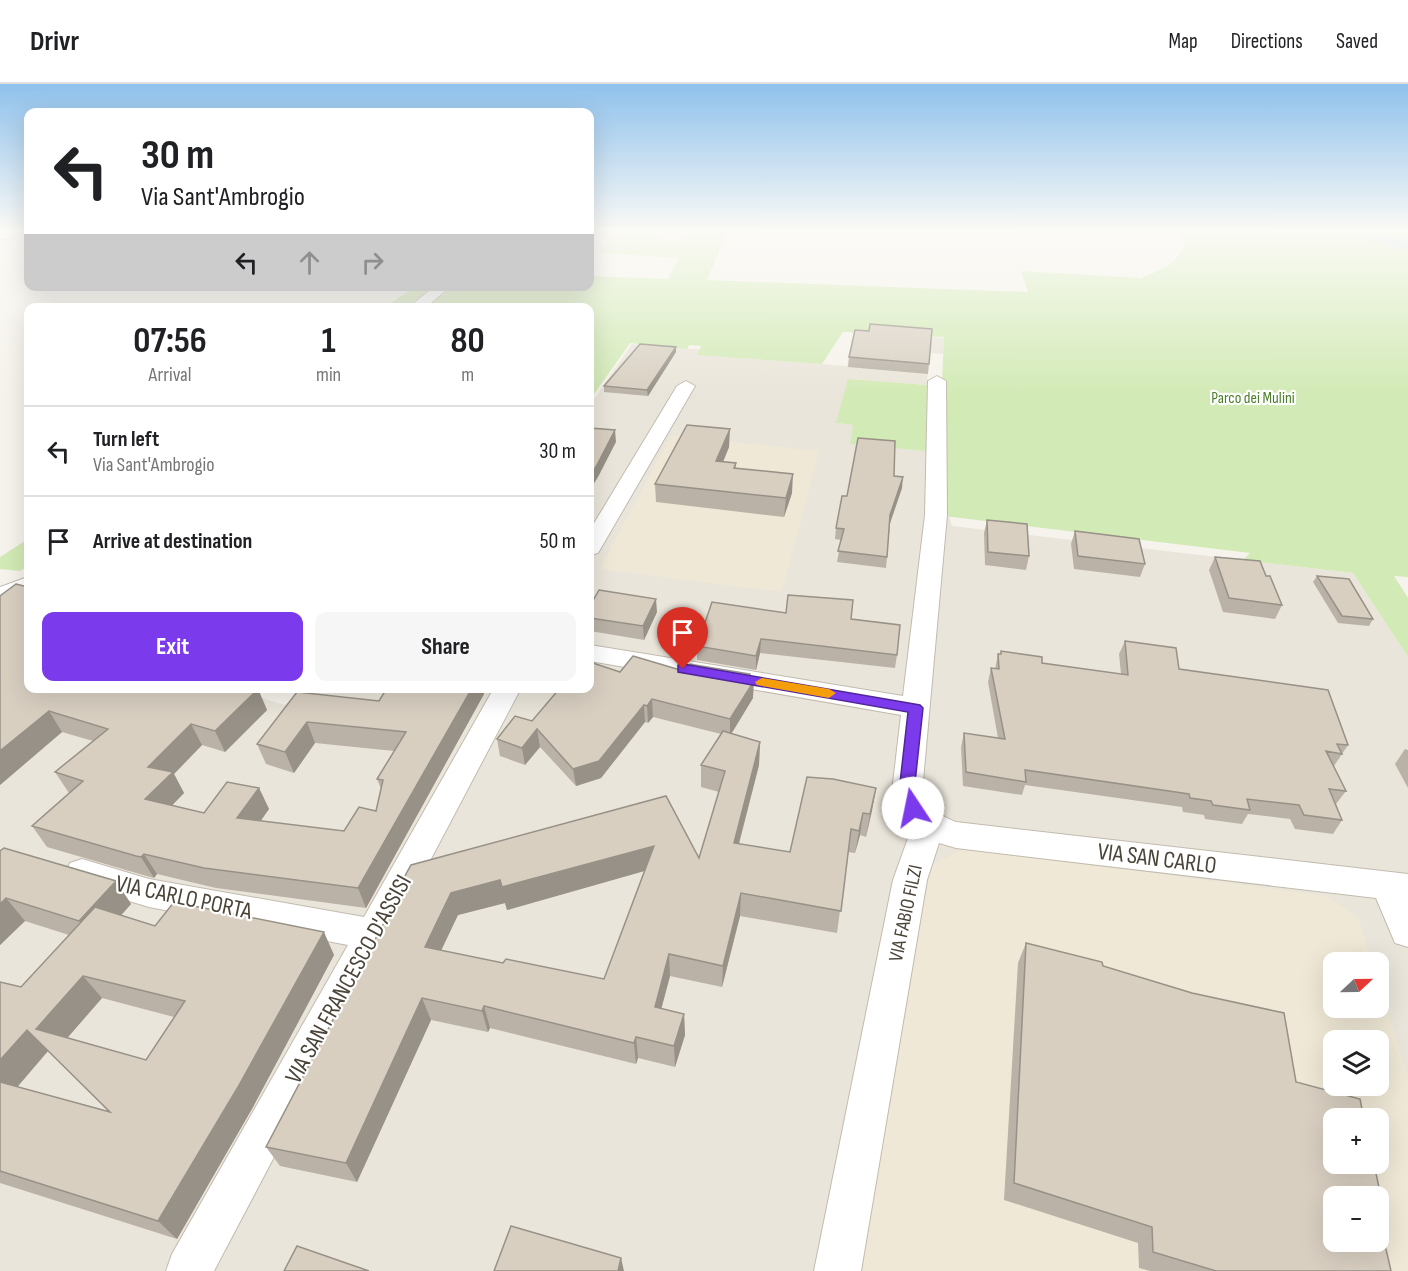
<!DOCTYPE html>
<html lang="en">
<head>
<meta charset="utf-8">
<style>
	:root { --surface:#fff; --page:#f6f6f6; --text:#202124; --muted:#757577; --line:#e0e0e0; --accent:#7c3aed }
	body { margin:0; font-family:"Sofia Sans Condensed",sans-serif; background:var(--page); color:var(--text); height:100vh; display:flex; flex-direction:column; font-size:22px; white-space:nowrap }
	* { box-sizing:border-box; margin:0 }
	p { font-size:20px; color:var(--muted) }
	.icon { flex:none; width:33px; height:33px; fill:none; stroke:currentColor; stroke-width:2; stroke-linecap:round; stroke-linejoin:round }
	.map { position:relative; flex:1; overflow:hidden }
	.sheet { position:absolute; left:24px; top:219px; width:570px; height:390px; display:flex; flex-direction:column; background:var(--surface); border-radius:12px; box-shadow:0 6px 24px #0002 }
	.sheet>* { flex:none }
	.hud { position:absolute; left:24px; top:24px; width:570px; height:183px; border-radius:12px; box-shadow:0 6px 24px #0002; background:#fff; color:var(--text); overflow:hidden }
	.needle { width:39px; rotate:68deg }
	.controls { position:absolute; left:1323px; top:868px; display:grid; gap:12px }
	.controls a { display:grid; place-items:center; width:66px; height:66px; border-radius:12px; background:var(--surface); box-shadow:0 6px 24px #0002; font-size:30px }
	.pin { position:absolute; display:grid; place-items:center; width:51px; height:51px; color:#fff; margin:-62px -26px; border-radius:50% 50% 50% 0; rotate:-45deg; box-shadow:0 0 6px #0007 }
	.pin .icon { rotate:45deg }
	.me { position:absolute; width:66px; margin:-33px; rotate:349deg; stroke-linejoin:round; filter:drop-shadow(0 0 4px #0008) }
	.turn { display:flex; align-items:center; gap:21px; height:126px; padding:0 18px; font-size:27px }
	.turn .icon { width:78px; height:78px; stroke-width:2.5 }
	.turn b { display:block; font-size:42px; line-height:51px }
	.lanes { display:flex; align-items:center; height:57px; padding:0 18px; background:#0003; justify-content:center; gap:30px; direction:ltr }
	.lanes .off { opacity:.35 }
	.eta { display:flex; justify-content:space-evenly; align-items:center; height:102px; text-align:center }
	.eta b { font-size:36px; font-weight:700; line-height:42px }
	.primary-button { display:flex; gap:12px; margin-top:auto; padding:12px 18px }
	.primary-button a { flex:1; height:69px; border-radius:12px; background:var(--accent); color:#fff; font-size:24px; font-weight:700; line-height:69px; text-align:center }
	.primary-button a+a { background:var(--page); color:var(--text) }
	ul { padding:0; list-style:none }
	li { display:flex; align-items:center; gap:18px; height:90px; padding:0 18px; border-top:2px solid var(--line) }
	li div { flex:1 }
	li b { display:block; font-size:22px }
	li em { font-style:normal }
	header { display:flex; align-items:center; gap:36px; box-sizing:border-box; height:84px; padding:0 30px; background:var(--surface); border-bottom:2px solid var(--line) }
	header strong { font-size:28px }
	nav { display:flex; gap:33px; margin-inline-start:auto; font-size:21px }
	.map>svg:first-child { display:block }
	.residential { fill:#eae5da; fill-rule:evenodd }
	.education { fill:#efe8d6; fill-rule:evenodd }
	.green { fill:#d2eab5 }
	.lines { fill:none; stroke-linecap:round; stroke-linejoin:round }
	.canal { fill:#a9d4f2; fill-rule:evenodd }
	.minor-casing { stroke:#c2bbae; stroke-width:2 }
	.minor { fill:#fff; fill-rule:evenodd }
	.wall { fill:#bab2a6; fill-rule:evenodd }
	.shaded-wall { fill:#979187 }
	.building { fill:#d8cfc1; stroke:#979187; stroke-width:1.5; fill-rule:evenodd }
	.route { fill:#7c3aed; stroke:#51269a; stroke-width:1.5 }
	.slow { fill:#f59e0b }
	.labels { text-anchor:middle; stroke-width:4.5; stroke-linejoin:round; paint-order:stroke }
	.far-park-label { font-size:16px; fill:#4a7f2a; stroke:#fff }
	.street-label { font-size:20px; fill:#4b4439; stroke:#fff }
	.near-street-label { font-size:24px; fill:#4b4439; stroke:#fff }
</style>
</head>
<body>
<header>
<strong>Drivr</strong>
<nav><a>Map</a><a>Directions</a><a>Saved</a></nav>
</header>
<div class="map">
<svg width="1408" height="1187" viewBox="0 0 1408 1187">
	<rect width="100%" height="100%" fill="#f6f3ec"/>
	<!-- residential -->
	<path class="residential" d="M 856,248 L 947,254 L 947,270 L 929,269 L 927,301 L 848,295 L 837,339 L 853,341 L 851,360 L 926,367 L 952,442 L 1353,489 L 1408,573 L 1408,1187 L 0,1187 L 0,503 L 28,491 L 28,604 L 231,605 L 285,621 L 302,605 L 590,604 L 590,321 L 632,260 L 732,268 L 730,273 L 847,282 ZM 1334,879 L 1378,879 L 1378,924 L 1334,924 ZM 1334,957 L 1378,957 L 1378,1002 L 1334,1002 ZM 1334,1035 L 1378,1035 L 1378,1080 L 1334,1080 ZM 1334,1113 L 1378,1113 L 1378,1158 L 1334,1158 Z"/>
	<!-- education -->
	<path class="education" d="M 671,352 L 819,367 L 782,508 L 600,485 Z
		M 966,764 L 1327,812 L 1358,834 L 1372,879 L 1334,879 L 1334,924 L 1378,924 L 1379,899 L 1408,994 L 1408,1187 L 861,1187 L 926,784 ZM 1334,957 L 1378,957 L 1378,1002 L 1334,1002 ZM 1334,1035 L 1378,1035 L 1378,1080 L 1334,1080 ZM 1334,1113 L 1378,1113 L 1378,1158 L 1334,1158 Z"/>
	<!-- green -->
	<path class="green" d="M 706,146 L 728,146 L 707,196 L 1028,208 L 1021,187 L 1140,194 C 1159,187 1176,181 1185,161 L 1177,146 L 1408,146 L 1408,493 L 1394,492 L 1408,514 L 1408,573 L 1353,489 L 1243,476 L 1250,469 L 936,431 L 944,253 L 843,248 L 822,280 L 697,271 L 701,262 L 689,261 L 687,265 L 630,259 L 590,316 L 590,224 L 424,224 L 453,203 L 590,202 L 590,192 L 668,195 L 679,174 L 598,169 L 619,148 L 642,149 L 669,158 Z
		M 415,203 L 436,203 L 405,223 L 383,224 Z
		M 848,295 L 927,301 L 926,367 L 850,360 L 853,341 L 836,339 Z
		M 28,455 L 28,482 L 20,487 L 0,485 L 0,473 Z"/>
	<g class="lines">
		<!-- canal -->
		<path class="canal" d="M 1340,146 L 1365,146 L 1408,156 L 1408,166 L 1342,149 Z"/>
		<!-- minor casing -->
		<g class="minor-casing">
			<path id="minor" d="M 13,146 L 28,146 L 28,150 L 0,156 L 0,148 Z
				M 435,202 L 451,202 L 425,224 L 408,224 Z
				M 937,292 L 946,297 L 947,431 L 922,708 C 929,722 941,733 956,738 L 1408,790 L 1408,863 L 1395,859 L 1376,814 L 956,764 L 939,759 L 927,796 L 861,1187 L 814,1187 L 893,796 L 912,743 L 892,708 L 901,631 L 590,577 L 590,561 L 903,612 L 925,431 L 928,297 Z
				M 686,297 L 695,302 L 601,464 L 598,469 L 590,471 L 590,446 L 677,302 Z
				M 28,493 L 28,508 L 0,518 L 0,503 Z
				M 494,604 L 521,604 L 214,1187 L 166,1187 L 172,1170 L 348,861 L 149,823 L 70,799 L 65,789 L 70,779 L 82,775 L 149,795 L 364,833 Z"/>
		</g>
		<!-- minor -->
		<use href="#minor" class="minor"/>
	</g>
	<!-- wall -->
	<path class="wall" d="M 869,247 L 929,280 L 928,290 L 848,283 L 849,273 Z
		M 676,263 L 676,268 L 648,312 L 604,308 L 604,302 Z
		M 729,363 L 723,378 L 736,379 L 736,384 L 792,409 L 784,433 L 656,418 L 655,400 Z
		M 894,392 L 902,404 L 890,439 L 887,473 L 886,484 L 837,478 L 841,456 L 835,455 L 836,444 L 847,412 Z
		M 987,436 L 1029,472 L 1026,486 L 985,481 L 984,449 Z
		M 1075,447 L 1145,480 L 1140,493 L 1074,485 L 1071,460 Z
		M 1215,473 L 1266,492 L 1282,521 L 1275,535 L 1223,528 L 1209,486 Z
		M 1317,492 L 1373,535 L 1369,542 L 1338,539 L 1313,498 Z
		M 657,528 L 644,556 L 590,547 L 590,534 Z
		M 786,529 L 851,535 L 897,571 L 895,584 L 760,569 L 756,586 L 697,576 L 697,562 Z
		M 1125,557 L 1179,585 L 1348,661 L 1334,682 L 1346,707 L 1336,720 L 1342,736 L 1333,750 L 1295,745 L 1290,735 L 1248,730 L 1242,740 L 1205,735 L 1204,731 L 1183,728 L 1182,723 L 1025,701 L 1022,711 L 963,702 L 961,663 L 964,649 L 998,654 L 988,598 L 991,584 L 995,585 L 998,570 L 1042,579 L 1121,590 L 1119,570 Z
		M 620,588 L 687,588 L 750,596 L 753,614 L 731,650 L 760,658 L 759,681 L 739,760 L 790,768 L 876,704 L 866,753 L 860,751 L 855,769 L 848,768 L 837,849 L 740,832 L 722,903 L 670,892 L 661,925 L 684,930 L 685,951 L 675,983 L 638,974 L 636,980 L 490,944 L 488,948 L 431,936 L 357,1098 L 280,1082 L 266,1063 L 398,813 L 396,808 L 699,774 L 719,708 L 701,703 L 701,681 L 721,650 L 653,633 L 648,639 L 645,638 L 601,694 L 576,702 L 540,663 L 525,681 L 500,672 L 497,655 L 532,637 ZM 644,787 L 604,895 L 503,879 L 441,867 L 458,831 L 505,819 L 507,826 Z
		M 28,604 L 258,605 L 267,626 L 225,668 L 202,661 L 174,690 L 184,709 L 172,721 L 204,729 L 259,704 L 269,725 L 260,737 L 344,747 L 376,727 L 381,705 L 377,695 L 394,667 L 315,659 L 294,689 L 266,680 L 257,660 L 297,608 L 379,617 L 387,604 L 483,604 L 484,610 L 366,824 L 216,804 L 157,790 L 154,794 L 150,793 L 47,763 L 32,742 L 69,709 L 55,688 L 93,657 L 62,648 L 0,701 Z
		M 1405,665 L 1408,666 L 1408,704 L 1395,680 Z
		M 0,767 L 116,797 L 131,820 L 121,831 L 155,842 L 334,871 L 253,1023 L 177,1155 L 0,1099 L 0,898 L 21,903 L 69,851 L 25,837 L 0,861 ZM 102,914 L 174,933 L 146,976 L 67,954 ZM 48,967 L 108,1027 L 17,1003 Z
		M 1026,859 L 1102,878 L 1103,882 L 1192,909 L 1284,929 L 1296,998 L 1360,1015 L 1364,1035 L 1334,1035 L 1334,1080 L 1374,1080 L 1383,1122 L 1378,1126 L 1378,1113 L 1334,1113 L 1334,1158 L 1378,1158 L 1378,1131 L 1391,1187 L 1150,1187 L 1139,1184 L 1138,1159 L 1004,1116 L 1018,879 Z"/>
	<!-- shaded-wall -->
	<path class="shaded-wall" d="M 676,263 L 676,268 L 648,312 L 647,306 Z
		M 730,345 L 729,363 L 716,395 L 716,377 Z
		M 615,346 L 616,358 L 598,393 L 590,406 L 590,392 Z
		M 793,390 L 792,409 L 784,433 L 786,414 Z
		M 903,393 L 902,404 L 889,442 L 890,431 Z
		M 656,515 L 657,528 L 644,556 L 643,542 Z
		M 761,555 L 760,569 L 756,586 L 756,572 Z
		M 750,590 L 750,604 L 754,597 L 753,614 L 730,652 L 730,635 L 749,596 Z
		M 472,604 L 483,604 L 484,610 L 366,824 L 358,804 Z
		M 258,605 L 267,626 L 225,668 L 215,647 Z
		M 652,615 L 653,633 L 648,639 L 647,622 Z
		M 644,621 L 645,638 L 601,694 L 576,702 L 573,685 Z
		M 49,627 L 62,648 L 0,701 L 0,667 Z
		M 307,638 L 315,659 L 294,689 L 285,668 Z
		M 191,640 L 202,661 L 174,690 L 184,709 L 158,736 L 145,715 L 148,683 Z
		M 537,645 L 540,663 L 525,681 L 522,664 Z
		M 760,658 L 759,681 L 733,782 L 734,759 Z
		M 259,704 L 269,725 L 248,755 L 237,734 Z
		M 876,704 L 872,727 L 866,753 L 870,730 Z
		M 863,729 L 860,751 L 855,769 L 859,747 Z
		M 654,762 L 655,784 L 507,826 L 505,819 L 458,831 L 432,885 L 425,863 L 451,809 L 500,796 Z
		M 144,770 L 157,790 L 154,794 L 141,773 Z
		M 116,797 L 131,820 L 96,860 L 79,837 Z
		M 741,809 L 740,832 L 722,903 L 723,882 Z
		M 6,814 L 25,837 L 0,861 L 0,820 Z
		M 324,848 L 334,871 L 253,1023 L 177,1155 L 158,1137 Z
		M 669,870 L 670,892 L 656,945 L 655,923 Z
		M 83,892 L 102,914 L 56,967 L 36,945 Z
		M 422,914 L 431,936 L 357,1098 L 346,1079 Z
		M 484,922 L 490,944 L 488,948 L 482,927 Z
		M 684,930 L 685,951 L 675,983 L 674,962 Z
		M 27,946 L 48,967 L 7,1015 L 0,1009 L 0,976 Z
		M 636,953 L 638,974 L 636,980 L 634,959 Z
		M 621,1174 L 624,1187 L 618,1187 Z"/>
	<!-- building -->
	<path class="building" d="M 870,240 L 932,245 L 929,280 L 849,273 L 855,246 L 869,247 Z
		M 640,260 L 676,263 L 647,306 L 604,302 Z
		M 687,341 L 730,345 L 716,377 L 736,379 L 734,384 L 793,390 L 786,414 L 655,400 Z
		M 590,344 L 615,346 L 597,381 L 590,392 Z
		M 858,354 L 895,357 L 894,392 L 903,393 L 890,431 L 887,473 L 838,467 L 844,445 L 836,444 L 842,412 L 847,412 Z
		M 987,436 L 1027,440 L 1029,472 L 988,468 Z
		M 1075,447 L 1139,455 L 1145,480 L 1078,472 Z
		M 1215,473 L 1260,477 L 1266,492 L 1270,492 L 1282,521 L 1229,514 Z
		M 1317,492 L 1349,495 L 1373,535 L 1342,532 Z
		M 16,500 L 28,503 L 28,604 L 258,605 L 215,647 L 191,640 L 148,683 L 173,688 L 145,715 L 204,729 L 227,698 L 259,704 L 237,734 L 344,747 L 359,723 L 376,727 L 383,696 L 377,695 L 406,648 L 307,638 L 285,668 L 257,660 L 297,608 L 379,617 L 387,604 L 472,604 L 358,804 L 204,784 L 144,770 L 141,773 L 136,772 L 32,742 L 83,697 L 55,688 L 108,645 L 49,627 L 0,667 L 0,512 Z
		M 599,506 L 656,515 L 643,542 L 590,534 L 590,522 Z
		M 788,511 L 853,516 L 851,535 L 900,541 L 897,571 L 761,555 L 756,572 L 697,562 L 712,518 L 786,529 Z
		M 1125,557 L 1176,564 L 1179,585 L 1328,606 L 1348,661 L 1337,660 L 1342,670 L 1326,667 L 1346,707 L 1329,705 L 1342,736 L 1304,731 L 1299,721 L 1247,715 L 1250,726 L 1213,721 L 1211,717 L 1190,714 L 1189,710 L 1025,686 L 1026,698 L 966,688 L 964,649 L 1005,655 L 991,584 L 999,585 L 998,570 L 1001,570 L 1001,567 L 1042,573 L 1042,579 L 1128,591 Z
		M 633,572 L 687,588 L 690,580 L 750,590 L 749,596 L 754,597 L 730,635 L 652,615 L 647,622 L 644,621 L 599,677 L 573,685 L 537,645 L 522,664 L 497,655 L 515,632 L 532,637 L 560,604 L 590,604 L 590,578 L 620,588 Z
		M 723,647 L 760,658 L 734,759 L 790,768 L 807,693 L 833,695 L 876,704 L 870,730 L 863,729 L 859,747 L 851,745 L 841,827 L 741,809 L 723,882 L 669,870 L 655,923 L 684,930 L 674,962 L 636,953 L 634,959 L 484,922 L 482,927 L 422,914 L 346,1079 L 266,1063 L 400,808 L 396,808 L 411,781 L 666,712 L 699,774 L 725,687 L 701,681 ZM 654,762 L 604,895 L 506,875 L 503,879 L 425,863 L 451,809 L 500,796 L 502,803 Z
		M 4,764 L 116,797 L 79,837 L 6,814 L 0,820 L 0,767 Z
		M 174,818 L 324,848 L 238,1003 L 158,1137 L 0,1087 L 0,998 L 110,1028 L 27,946 L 0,976 L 0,898 L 21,903 L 95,823 L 155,842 ZM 83,892 L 185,917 L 146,976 L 36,945 Z
		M 1026,859 L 1102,878 L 1103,882 L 1192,909 L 1284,929 L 1296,998 L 1360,1015 L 1364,1035 L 1334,1035 L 1334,1080 L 1374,1080 L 1383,1122 L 1378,1124 L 1378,1113 L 1334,1113 L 1334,1158 L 1378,1158 L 1378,1130 L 1391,1187 L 1216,1187 L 1153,1168 L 1152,1143 L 1014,1099 Z
		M 511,1142 L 621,1174 L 618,1187 L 494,1187 Z
		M 297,1162 L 369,1187 L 284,1187 Z"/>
	<!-- sky -->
	<linearGradient id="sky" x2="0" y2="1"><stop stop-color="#8fc1ec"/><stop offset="0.47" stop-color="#fbfaf6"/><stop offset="1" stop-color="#fbfaf6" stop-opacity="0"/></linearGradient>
	<rect width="1408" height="312" fill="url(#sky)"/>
	<!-- route -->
	<path class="route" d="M 683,580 L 920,621 L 923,624 L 914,708 L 921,724 L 919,728 L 908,728 L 899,708 L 908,628 L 678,588 L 678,581 Z"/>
	<!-- slow -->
	<path class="slow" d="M 762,594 L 829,605 L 836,609 L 829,614 L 757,601 L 755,598 Z"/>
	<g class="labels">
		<!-- far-park labels -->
		<g class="far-park-label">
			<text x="1253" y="319">Parco dei Mulini</text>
		</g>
		<!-- street labels -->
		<g class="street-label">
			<text transform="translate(905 829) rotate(-78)" y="7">VIA FABIO FILZI</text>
		</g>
		<!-- near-street labels -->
		<g class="near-street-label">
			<text transform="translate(1157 774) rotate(7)" y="8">VIA SAN CARLO</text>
			<text transform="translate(184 813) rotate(12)" y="8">VIA CARLO PORTA</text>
			<text transform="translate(348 895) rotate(-61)" y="8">VIA SAN FRANCESCO D'ASSISI</text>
		</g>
	</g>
</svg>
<div class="controls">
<a><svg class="needle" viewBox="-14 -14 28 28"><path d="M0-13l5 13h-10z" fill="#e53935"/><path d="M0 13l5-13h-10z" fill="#757577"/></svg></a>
<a><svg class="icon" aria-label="layers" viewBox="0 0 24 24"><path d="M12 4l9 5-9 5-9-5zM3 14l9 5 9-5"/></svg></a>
<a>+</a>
<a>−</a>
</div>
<div class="pin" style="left:683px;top:585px;background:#d93025"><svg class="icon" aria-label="arrive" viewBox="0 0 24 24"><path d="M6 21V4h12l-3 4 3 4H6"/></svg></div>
<svg class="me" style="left:913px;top:724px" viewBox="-20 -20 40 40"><circle r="19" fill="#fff"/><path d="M0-13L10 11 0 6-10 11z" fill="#7c3aed"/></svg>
<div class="hud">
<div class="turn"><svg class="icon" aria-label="left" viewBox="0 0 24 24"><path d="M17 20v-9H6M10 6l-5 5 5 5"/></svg><div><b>30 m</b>Via Sant'Ambrogio</div></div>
<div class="lanes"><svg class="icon" aria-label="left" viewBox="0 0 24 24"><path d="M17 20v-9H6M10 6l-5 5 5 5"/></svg><svg class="icon off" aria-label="ahead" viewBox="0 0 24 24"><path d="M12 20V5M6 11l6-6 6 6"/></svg><svg class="icon off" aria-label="right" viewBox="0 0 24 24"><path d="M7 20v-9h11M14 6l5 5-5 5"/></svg></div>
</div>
<section class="sheet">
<div class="eta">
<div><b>07:56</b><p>Arrival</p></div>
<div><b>1</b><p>min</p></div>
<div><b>80</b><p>m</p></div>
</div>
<ul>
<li><svg class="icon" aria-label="left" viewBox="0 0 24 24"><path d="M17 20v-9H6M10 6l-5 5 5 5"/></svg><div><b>Turn left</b><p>Via Sant'Ambrogio</p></div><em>30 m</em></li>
<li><svg class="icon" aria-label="arrive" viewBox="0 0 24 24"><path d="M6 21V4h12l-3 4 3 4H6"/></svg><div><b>Arrive at destination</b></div><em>50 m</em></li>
</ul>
<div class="primary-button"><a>Exit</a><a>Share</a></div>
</section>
</div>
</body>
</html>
